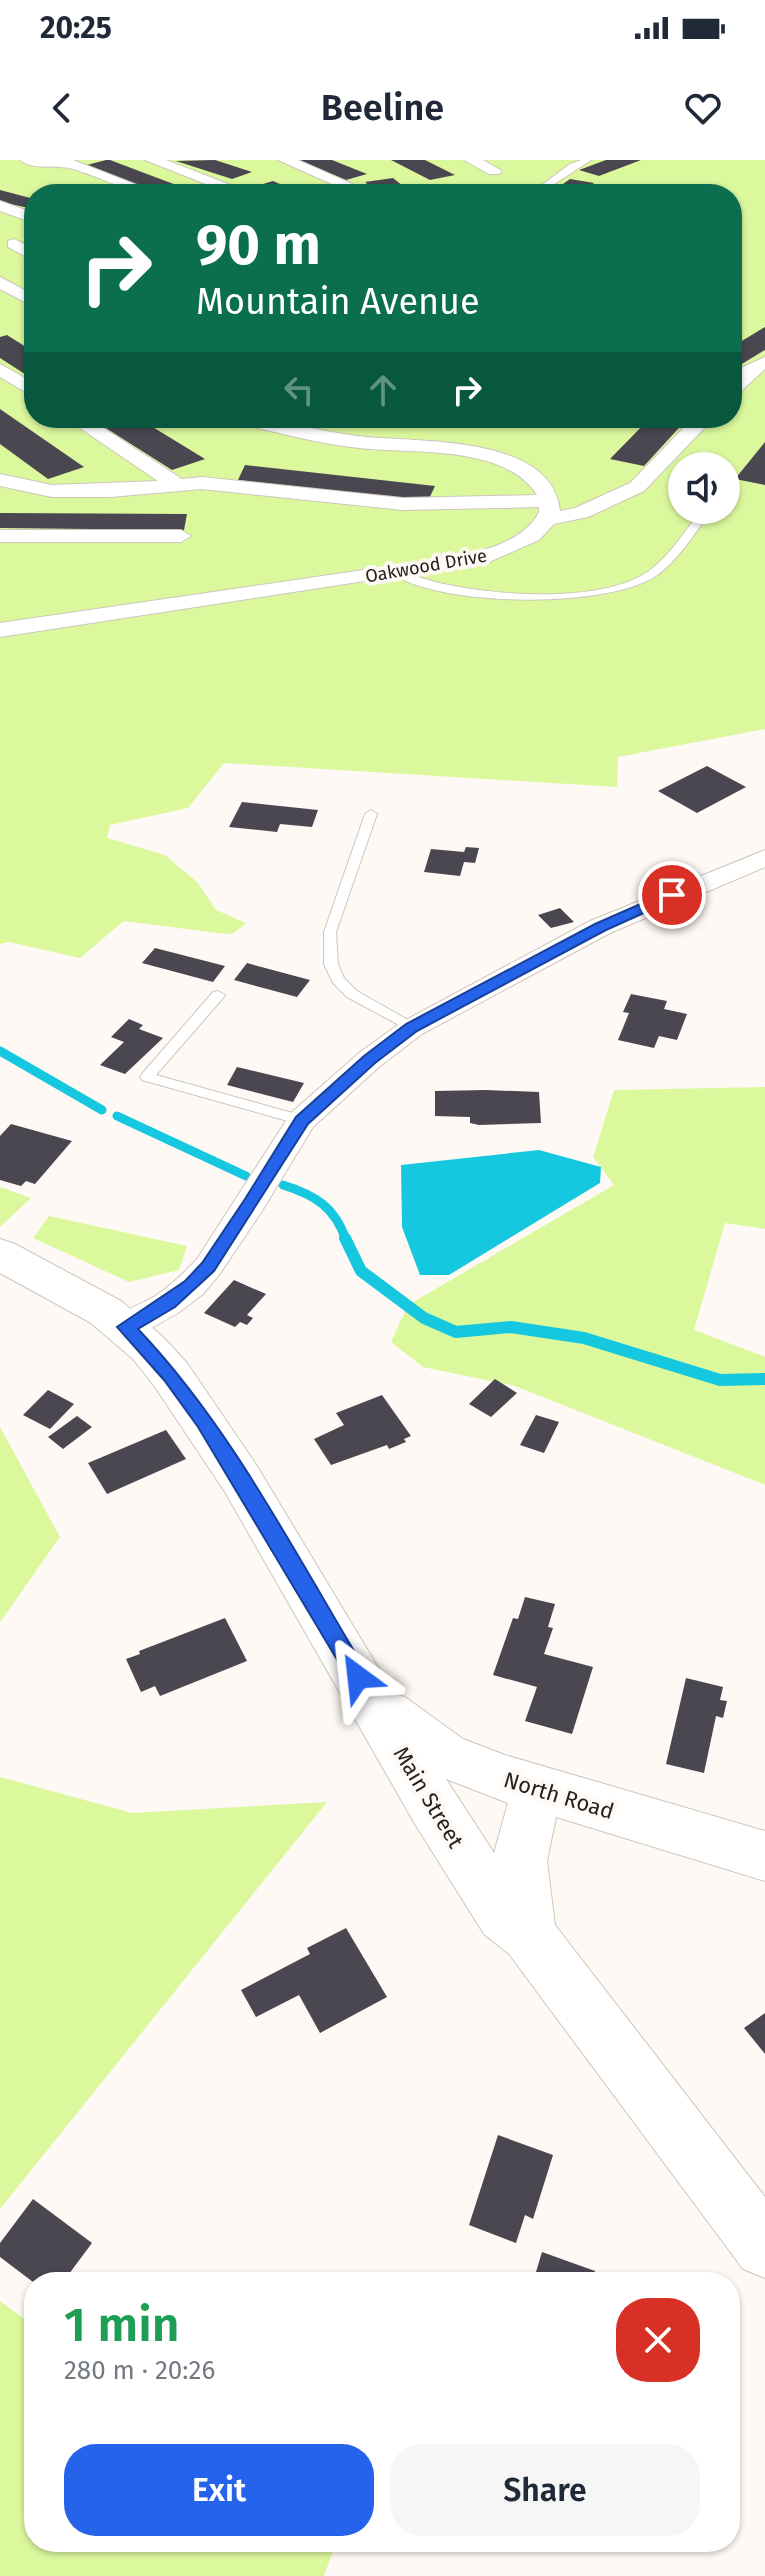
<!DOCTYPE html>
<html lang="en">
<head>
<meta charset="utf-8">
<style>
	:root { --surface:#fff; --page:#f6f6f7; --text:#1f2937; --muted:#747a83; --accent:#2563eb }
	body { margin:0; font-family:"Fira Sans",sans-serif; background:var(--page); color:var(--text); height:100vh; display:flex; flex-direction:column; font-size:30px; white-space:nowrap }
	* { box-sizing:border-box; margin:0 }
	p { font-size:26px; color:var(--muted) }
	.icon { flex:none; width:44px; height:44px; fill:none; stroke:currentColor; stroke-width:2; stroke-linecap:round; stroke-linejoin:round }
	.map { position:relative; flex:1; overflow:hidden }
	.drawer { position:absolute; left:24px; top:2112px; width:716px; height:280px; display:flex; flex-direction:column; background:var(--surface); border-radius:32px; box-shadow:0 2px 6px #0004 }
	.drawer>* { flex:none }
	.hud { position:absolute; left:24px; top:24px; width:718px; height:244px; border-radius:32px; box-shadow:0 2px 6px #0004; background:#0b6e4f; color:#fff; overflow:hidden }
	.controls { position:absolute; left:668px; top:292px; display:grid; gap:16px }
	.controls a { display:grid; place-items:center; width:72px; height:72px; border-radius:50%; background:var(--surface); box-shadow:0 2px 6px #0004; font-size:40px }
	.pin { position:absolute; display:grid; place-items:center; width:68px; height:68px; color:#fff; margin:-34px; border:4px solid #fff; border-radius:50%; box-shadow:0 2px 8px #0007 }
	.me { position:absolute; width:88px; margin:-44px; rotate:330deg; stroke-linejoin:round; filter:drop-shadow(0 0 6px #0008) }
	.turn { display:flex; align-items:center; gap:28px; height:168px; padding:0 40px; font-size:36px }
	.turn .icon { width:104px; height:104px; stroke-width:2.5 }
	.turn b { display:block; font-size:56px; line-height:68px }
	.lanes { display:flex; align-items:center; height:76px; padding:0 40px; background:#0003; justify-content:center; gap:40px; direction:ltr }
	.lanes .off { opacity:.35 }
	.round { display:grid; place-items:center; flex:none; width:84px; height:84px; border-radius:32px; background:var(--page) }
	.head { display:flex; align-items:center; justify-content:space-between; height:136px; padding:0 40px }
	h1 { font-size:48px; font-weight:600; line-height:60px; color:#1e9e55 }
	.button { display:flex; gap:16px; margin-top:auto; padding:16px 40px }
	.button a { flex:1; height:92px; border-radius:32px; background:var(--accent); color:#fff; font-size:32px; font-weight:600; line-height:92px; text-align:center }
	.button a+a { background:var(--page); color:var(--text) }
	.status { display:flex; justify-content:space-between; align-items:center; height:56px; padding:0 40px; background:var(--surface); direction:ltr }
	.status svg { height:22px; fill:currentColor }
	header { display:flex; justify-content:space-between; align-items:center; height:104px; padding:0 40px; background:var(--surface); font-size:36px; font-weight:600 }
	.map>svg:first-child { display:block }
	.green { fill:#dbf89d; fill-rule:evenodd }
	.water { fill:#16c8df }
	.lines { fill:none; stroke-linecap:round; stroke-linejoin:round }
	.stream-far1 { stroke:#16c8df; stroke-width:9 }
	.stream { stroke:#16c8df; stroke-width:12 }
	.building { fill:#4b4751 }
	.lane-casing { stroke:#cec6bd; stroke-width:2 }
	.street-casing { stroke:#cec6bd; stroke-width:2 }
	.secondary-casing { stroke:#cec6bd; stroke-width:2 }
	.lane { fill:#fff; fill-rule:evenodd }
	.street { fill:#fff; fill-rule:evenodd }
	.secondary { fill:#fff; fill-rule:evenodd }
	.route { fill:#2563eb; stroke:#184099; stroke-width:2 }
	.labels { text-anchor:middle; stroke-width:8; stroke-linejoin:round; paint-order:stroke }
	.far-street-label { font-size:18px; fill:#25221e; stroke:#fef9f4 }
	.street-label { font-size:22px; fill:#25221e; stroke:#fef9f4 }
</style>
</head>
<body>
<div class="status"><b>20:25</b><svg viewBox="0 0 49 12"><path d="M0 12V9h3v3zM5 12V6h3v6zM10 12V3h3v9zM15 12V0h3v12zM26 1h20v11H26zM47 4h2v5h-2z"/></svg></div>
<header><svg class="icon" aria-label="back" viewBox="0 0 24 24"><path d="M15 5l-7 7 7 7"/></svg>Beeline<svg class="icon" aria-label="heart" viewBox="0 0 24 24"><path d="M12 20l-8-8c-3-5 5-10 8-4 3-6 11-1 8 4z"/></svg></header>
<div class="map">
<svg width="765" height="2416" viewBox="0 0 765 2416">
	<rect width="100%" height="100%" fill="#fef9f4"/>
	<!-- green -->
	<path class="green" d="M 0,0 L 765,0 L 765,569 L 618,597 L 617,627 L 224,603 L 188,648 L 110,665 L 107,678 L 165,695 L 198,723 L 216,750 L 246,763 L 234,773 L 225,774 L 124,761 L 80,798 L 9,782 L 0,784 ZM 34,34 L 732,34 L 732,258 L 34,258 ZM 682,306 L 726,306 L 726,350 L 682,350 Z
		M 765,927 L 765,1069 L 725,1063 L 694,1170 L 765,1197 L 765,1325 L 515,1226 L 423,1207 L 391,1182 L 408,1145 L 614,1025 L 593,997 L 614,930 Z
		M 0,1027 L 31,1038 L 1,1066 L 0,1066 Z
		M 49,1056 L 187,1086 L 179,1110 L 129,1122 L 33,1078 Z
		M 0,1267 L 60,1377 L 0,1462 Z
		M 0,1617 L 132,1653 L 327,1642 L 0,2049 Z
		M 0,2141 L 34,2166 L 34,2382 L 326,2382 L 334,2388 L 324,2416 L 0,2416 Z"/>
	<!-- water -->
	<path class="water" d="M 539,990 L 601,1007 L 600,1023 L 449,1115 L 420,1115 L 402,1067 L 401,1005 Z"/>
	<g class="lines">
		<!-- stream-far1 -->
		<path class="stream-far1" d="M 0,891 L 102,950
			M 117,956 L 246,1016
			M 283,1025 C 315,1035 335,1047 346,1080"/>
		<!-- stream -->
		<path class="stream" d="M 345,1078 L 361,1111 L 424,1158 L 456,1172 L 511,1167 L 584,1178 L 720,1220 L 765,1219"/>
	</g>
	<!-- building -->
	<path class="building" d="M 106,0 L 110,0 L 200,34 L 162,34 L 87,5 Z
		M 215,0 L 252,12 L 232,19 L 176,1 Z
		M 297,0 L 332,0 L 367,14 L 346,20 Z
		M 391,0 L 425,0 L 455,15 L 430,20 Z
		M 606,0 L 641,0 L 599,16 L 579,10 Z
		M 393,18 L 413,34 L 379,34 L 365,22 Z
		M 570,19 L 594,23 L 579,34 L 549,34 Z
		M 273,21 L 303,34 L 265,34 L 250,28 Z
		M 0,30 L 34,39 L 34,49 L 0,42 Z
		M 765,167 L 765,190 L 732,210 L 732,187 Z
		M 7,175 L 34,192 L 34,220 L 0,198 L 0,177 Z
		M 0,249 L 84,307 L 48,319 L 0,284 Z
		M 90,258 L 138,258 L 205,299 L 172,310 Z
		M 650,258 L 688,258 L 644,306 L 610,299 Z
		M 765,282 L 765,325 L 735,319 Z
		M 245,305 L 435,326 L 428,341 L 238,320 Z
		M 0,353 L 187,354 L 184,370 L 0,368 Z
		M 707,606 L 746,627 L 697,653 L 658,631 Z
		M 242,642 L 318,650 L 312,667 L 280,664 L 277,672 L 229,667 Z
		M 466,687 L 479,688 L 475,703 L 464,702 L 460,716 L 424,712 L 431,689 L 464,692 Z
		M 560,748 L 574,762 L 551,768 L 538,755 Z
		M 155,788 L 225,806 L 213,822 L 142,803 Z
		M 247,803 L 310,820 L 297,837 L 234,820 Z
		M 631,834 L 667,841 L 664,849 L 687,854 L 677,880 L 659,876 L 654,888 L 618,880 L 629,853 L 623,852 Z
		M 129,859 L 143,865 L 139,869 L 163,878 L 125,914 L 100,905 L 124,882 L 111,877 Z
		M 237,907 L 304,923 L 293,942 L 227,925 Z
		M 486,930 L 539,932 L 541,963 L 479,965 L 470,963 L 470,957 L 435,956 L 435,931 Z
		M 11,964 L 72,981 L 35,1024 L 26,1021 L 21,1026 L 0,1020 L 0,976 Z
		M 234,1120 L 266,1134 L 247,1155 L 253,1158 L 247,1165 L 240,1162 L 235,1167 L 204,1153 Z
		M 495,1219 L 517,1233 L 491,1257 L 469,1244 Z
		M 48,1230 L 74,1244 L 50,1269 L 23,1255 Z
		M 382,1235 L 411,1276 L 404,1279 L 406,1282 L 389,1289 L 387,1285 L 331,1305 L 314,1279 L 344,1265 L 336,1253 Z
		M 536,1255 L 559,1262 L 544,1293 L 520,1285 Z
		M 77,1256 L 92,1267 L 63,1289 L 48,1277 Z
		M 166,1270 L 186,1299 L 107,1334 L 88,1303 Z
		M 525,1437 L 555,1444 L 548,1467 L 553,1468 L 544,1494 L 593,1507 L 572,1574 L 525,1561 L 537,1527 L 493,1515 L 513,1458 L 518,1459 Z
		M 225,1458 L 247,1501 L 160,1536 L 155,1526 L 141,1532 L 126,1499 L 140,1494 L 139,1491 Z
		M 686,1518 L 723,1527 L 720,1540 L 727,1541 L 723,1558 L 716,1556 L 704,1613 L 666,1604 Z
		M 346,1768 L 387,1837 L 320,1873 L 299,1835 L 256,1857 L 241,1830 L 310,1794 L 307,1788 Z
		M 765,1853 L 765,1894 L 744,1868 Z
		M 498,1975 L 553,1995 L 533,2059 L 525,2055 L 516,2083 L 469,2065 Z
		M 33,2039 L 92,2083 L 63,2122 L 33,2122 L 0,2097 L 0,2083 Z
		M 542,2092 L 595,2111 L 592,2122 L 533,2122 Z"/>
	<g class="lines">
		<!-- lane casing -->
		<g class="lane-casing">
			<path id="lane" d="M 581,0 L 591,0 L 539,34 L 530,34 L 570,4 Z
				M 702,350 L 712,350 C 695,372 679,400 656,416 C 606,449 439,447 391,413 L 396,410 C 414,415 431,422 449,425 C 503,436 603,443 649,411 C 671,395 685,370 702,350 Z
				M 371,650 L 377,654 L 336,772 L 338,804 L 344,818 L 357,831 L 417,865 L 419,868 L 412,872 L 347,837 L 333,823 L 324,804 L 324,772 L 365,654 Z
				M 218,831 L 225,835 L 223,838 L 156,915 L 307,957 L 309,960 L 307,963 L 302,965 L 142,920 L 140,917 L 142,914 L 213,832 Z"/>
		</g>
		<!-- street casing -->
		<g class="street-casing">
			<path id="street" d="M 20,0 L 73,0 L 160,34 C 126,34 101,16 69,8 C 53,5 32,10 20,0 Z
				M 145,0 L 166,0 L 254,34 L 231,34 Z
				M 278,0 L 298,0 L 375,34 L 354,34 Z
				M 464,0 L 483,0 L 502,11 L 499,14 L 489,14 Z
				M 0,41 L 34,53 L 34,63 L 0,51 Z
				M 14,79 L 34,89 L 34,101 L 8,87 L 8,81 Z
				M 0,117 L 34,135 L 34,147 L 0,129 Z
				M 765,197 L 765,209 L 739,233 L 732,235 L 732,218 L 743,207 Z
				M 0,204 L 34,223 L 34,237 L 0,217 Z
				M 65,258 L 88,258 L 182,319 L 202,317 L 403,338 L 537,335 C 505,284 412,294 359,288 C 331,285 303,279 275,272 C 263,269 244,267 235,258 C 277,258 316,271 357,276 C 414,283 552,273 560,351 L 575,348 L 630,323 L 693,258 L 714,258 L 644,331 L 588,357 L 554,364 L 539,380 L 489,402 L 0,477 L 0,463 L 466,395 C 493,388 526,378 539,352 L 539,347 L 403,350 L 202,329 L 110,337 L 52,337 L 0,326 L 0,314 L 52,325 L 158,321 Z
				M 0,370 L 181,370 L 191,376 L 181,382 L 0,382 Z
				M 765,690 L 765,707 L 610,773 L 422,874 L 379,907 L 313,967 L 262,1051 L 219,1115 L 203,1134 L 181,1151 L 138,1176 L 126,1179 L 114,1176 L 109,1167 C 119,1150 142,1145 158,1134 C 173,1124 185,1112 197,1099 L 291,953 L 359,893 L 402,862 L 590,761 Z"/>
		</g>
		<!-- secondary casing -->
		<g class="secondary-casing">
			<path id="secondary" d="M 0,1079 L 15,1084 L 121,1141 L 163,1177 L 187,1203 L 257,1306 L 394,1534 L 405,1537 L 463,1579 L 505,1595 L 765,1671 L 765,1721 L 556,1657 L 547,1701 L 555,1765 L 765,2037 L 765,2118 L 743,2109 L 509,1794 L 484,1774 L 415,1664 L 225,1332 L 155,1227 L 133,1199 L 91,1163 L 0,1113 ZM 446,1619 L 508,1643 L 494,1693 Z"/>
		</g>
		<!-- lane -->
		<use href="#lane" class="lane"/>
		<!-- street -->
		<use href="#street" class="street"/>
		<!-- secondary -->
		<use href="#secondary" class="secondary"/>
	</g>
	<!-- route -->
	<path class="route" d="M 672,730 L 677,732 L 677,738 L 606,770 L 417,871 L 375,903 L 308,964 L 214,1111 L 175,1147 L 138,1169 C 232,1268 295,1394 366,1511 L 369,1517 L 366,1523 L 358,1526 L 351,1523 L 198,1267 L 164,1220 L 117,1167 L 185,1121 L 202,1103 L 245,1039 L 296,957 L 364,896 L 406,864 L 595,764 Z"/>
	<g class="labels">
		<!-- far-street labels -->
		<g class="far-street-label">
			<text transform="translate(426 406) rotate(-10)" y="6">Oakwood Drive</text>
		</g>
		<!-- street labels -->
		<g class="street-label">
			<text transform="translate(559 1635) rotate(17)" y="8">North Road</text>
			<text transform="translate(429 1637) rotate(59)" y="8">Main Street</text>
		</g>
	</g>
</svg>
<div class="controls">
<a><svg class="icon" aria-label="sound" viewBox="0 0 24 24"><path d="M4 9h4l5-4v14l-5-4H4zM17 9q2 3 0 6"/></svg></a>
</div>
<div class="pin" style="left:672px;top:735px;background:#d93025"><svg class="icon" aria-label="arrive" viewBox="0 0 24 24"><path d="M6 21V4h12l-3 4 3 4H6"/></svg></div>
<svg class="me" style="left:358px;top:1517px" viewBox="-20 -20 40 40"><path d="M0-17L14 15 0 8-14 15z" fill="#2563eb" stroke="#fff" stroke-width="4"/></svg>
<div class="hud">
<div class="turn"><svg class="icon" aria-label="right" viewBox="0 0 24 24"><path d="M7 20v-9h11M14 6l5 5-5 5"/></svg><div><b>90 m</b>Mountain Avenue</div></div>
<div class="lanes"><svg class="icon off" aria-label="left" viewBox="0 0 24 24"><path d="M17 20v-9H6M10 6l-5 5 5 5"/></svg><svg class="icon off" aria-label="ahead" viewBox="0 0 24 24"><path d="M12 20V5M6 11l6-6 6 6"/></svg><svg class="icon" aria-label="right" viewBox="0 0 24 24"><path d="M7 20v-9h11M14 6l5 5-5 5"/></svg></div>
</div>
<section class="drawer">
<div class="head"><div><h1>1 min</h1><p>280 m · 20:26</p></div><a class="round" style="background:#d93025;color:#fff"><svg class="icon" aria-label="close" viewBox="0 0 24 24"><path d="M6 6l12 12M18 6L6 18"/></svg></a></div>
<div class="button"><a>Exit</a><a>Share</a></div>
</section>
</div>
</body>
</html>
